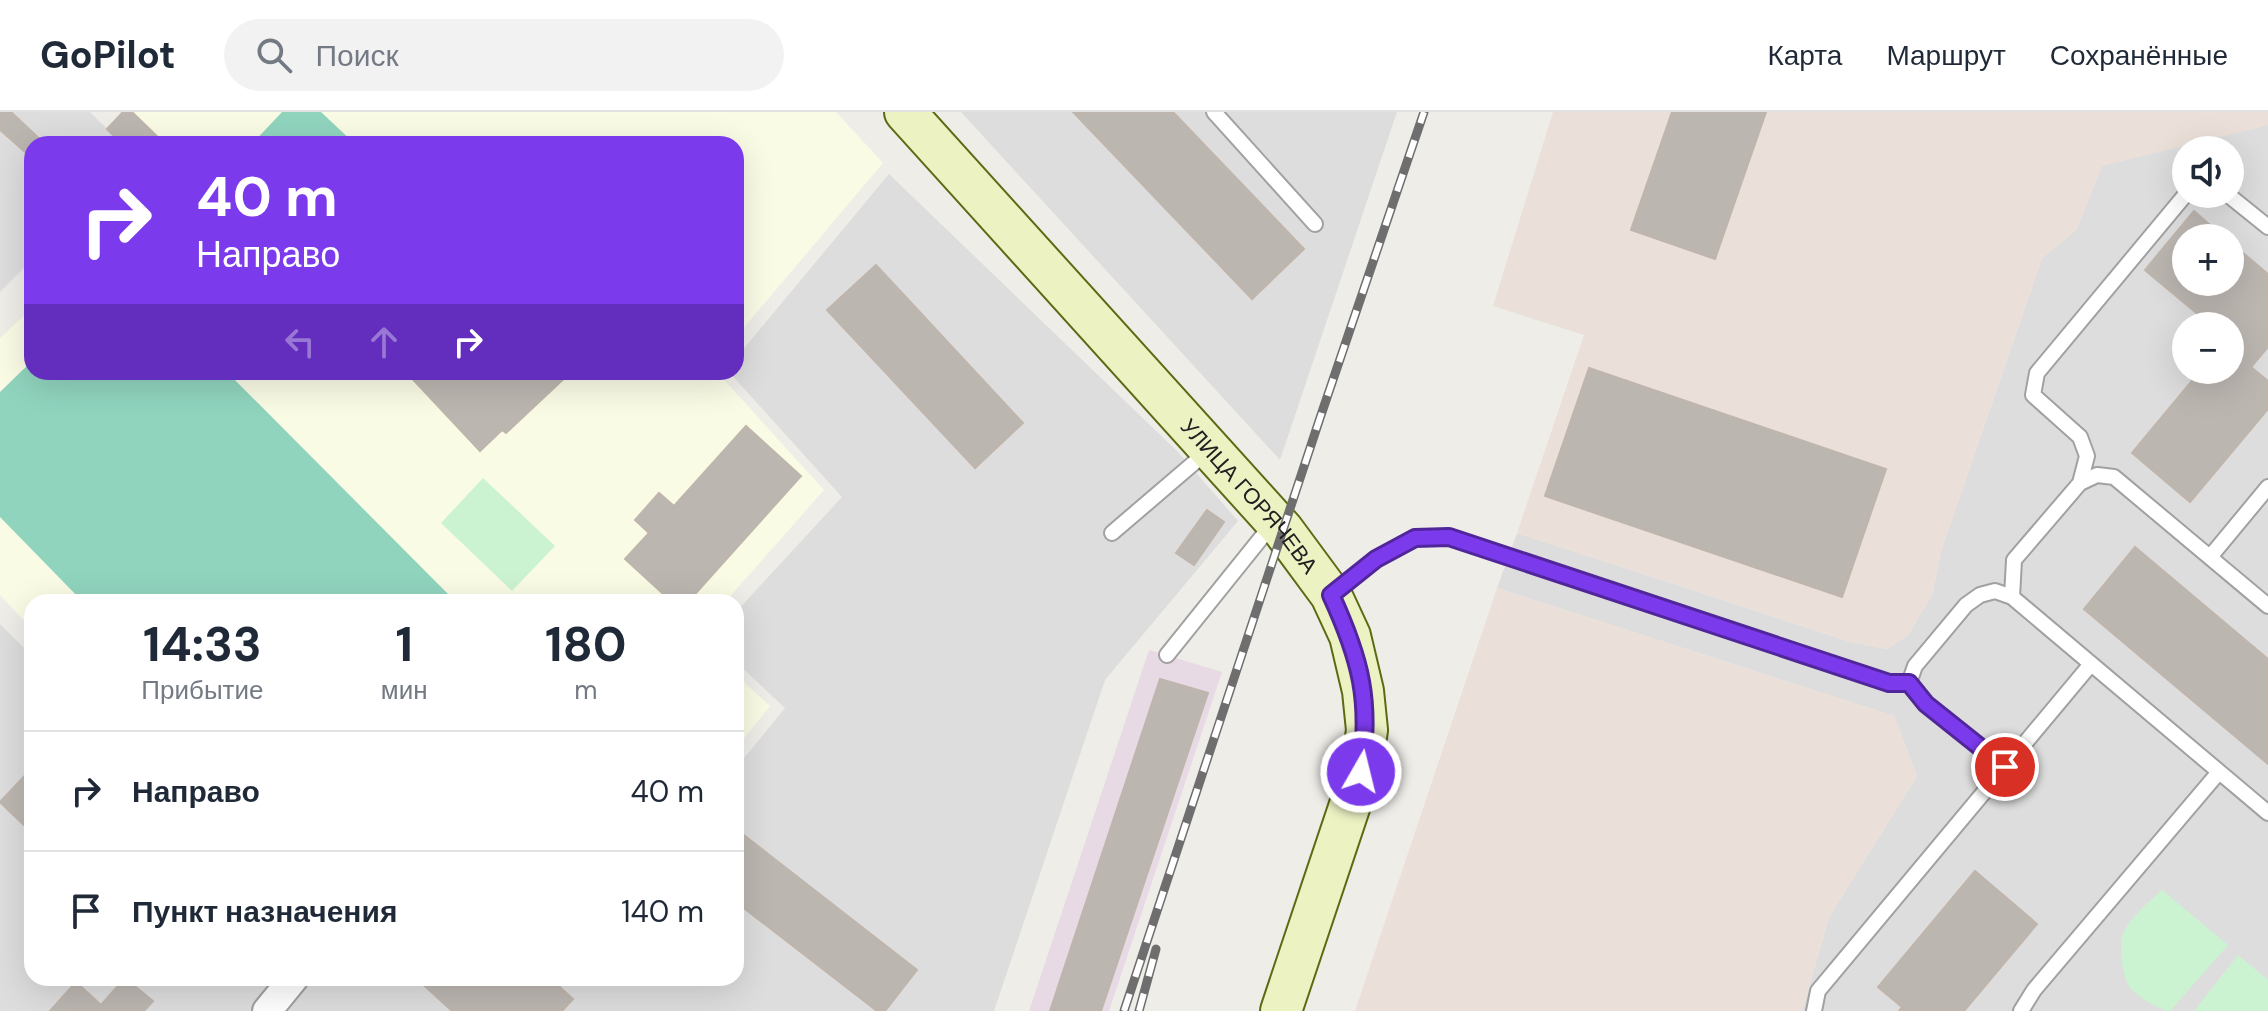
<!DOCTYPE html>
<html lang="ru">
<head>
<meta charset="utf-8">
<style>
	:root { --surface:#fff; --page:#f2f2f3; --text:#1f2937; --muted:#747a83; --line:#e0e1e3 }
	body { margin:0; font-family:"DM Sans",sans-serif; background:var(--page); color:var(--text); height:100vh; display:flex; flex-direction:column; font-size:30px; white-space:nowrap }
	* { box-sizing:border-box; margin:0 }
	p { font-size:26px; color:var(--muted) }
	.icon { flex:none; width:44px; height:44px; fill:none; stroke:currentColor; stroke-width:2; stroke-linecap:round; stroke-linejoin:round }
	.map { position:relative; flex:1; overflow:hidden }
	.details { position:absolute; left:24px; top:482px; width:720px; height:392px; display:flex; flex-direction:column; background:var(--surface); border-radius:24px; box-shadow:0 8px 32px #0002 }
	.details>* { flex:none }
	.top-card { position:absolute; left:24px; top:24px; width:720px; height:244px; border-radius:24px; box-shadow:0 8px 32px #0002; background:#7c3aed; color:#fff; overflow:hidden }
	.fabs { position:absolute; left:2172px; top:24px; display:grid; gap:16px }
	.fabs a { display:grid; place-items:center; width:72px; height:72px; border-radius:50%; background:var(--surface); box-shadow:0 8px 32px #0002; font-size:40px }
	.pin { position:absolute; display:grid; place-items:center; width:68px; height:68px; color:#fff; margin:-34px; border:4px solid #fff; border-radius:50%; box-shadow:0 2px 8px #0007 }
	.me { position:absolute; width:88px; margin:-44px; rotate:8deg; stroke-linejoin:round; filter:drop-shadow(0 0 6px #0008) }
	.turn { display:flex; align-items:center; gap:28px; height:168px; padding:0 40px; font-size:36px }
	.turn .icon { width:104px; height:104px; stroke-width:2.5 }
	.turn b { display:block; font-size:56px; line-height:68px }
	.lanes { display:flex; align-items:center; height:76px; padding:0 40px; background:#0003; justify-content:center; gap:40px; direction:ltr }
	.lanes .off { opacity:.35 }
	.eta { display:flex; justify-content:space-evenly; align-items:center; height:136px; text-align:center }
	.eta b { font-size:48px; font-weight:700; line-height:56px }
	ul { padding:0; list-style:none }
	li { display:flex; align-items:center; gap:24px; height:120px; padding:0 40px; border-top:2px solid var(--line) }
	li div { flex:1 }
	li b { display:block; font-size:30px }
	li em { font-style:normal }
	header { display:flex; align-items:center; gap:48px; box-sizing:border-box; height:112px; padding:0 40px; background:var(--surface); border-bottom:2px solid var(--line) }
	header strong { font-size:38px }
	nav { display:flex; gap:44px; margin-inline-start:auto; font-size:28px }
	.search { width:560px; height:72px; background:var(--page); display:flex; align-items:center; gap:20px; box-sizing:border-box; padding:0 28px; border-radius:44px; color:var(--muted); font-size:30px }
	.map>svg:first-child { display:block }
	.residential { fill:#dedddd; fill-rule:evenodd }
	.industrial { fill:#e7dae4 }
	.education { fill:#fafbe5 }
	.military { fill:#ebdfd9 }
	.park { fill:#cbf3d1 }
	.pitch { fill:#90d4be }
	.building { fill:#bcb6b1; stroke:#bfb5ac; stroke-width:2 }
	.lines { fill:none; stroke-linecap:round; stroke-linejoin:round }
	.lane-casing { stroke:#a1a1a1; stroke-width:18 }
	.street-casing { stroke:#a1a1a1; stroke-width:32 }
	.secondary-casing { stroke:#5c6b13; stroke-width:44 }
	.lane { stroke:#fff; stroke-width:14 }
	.street { stroke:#fff; stroke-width:28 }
	.secondary { stroke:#edf2c3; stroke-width:40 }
	.rail-casing { stroke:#6e6e6e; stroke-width:9 }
	.rail { stroke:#fff; stroke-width:6; stroke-dasharray:18; stroke-linecap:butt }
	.route-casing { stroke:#51269a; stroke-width:20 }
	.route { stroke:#7c3aed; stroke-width:14 }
	.labels { text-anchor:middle; stroke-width:7; stroke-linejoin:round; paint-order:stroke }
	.street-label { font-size:22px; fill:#202020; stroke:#fff }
</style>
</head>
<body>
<header>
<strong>GoPilot</strong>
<div class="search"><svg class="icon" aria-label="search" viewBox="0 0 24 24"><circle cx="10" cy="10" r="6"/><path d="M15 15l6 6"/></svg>Поиск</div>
<nav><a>Карта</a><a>Маршрут</a><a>Сохранённые</a></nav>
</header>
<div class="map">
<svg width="2268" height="899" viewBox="0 0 2268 899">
	<rect width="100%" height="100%" fill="#efede8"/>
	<!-- residential -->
	<path class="residential" d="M 0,0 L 90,0 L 122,32 L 32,32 L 32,148 L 0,180 Z
		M 961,0 L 1397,0 L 1280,348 Z
		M 2268,13 L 2268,899 L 1802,899 L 1829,805 L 1917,664 L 1894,604 L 1497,476 L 1517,421 L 1851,530 L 1887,537 L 1908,523 L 1932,483 L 1941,439 L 2042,146 L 2077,117 L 2102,53 ZM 2186,38 L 2230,38 L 2230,82 L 2186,82 ZM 2186,126 L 2230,126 L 2230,170 L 2186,170 ZM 2186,214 L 2230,214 L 2230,258 L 2186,258 Z
		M 889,62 L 1178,340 L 1238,409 L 1105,568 L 994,899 L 0,899 L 0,512 L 32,544 L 32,866 L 736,866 L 736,656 L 785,596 L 736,550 L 736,500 L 842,385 L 729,260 L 736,260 L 736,246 Z"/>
	<!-- industrial -->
	<path class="industrial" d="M 1149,538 L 1222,560 L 1109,899 L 1029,899 Z"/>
	<!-- education -->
	<path class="education" d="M 132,0 L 836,0 L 883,51 L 736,225 L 736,32 L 165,32 Z
		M 32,196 L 32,260 L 717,260 L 824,378 L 725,490 L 32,490 L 32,517 L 0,483 L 0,226 Z
		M 736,563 L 770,594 L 736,636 Z"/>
	<!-- military -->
	<path class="military" d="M 1553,0 L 2268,0 L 2268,13 L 2102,54 L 2077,117 L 2042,146 L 1941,439 L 1932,483 L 1908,523 L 1887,537 L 1851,530 L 1517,421 L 1584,223 L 1493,194 Z
		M 1497,476 L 1894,604 L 1917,664 L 1829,805 L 1802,899 L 1355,899 Z"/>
	<!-- park -->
	<path class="park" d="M 483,366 L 555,434 L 512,479 L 441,411 Z
		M 2162,778 L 2228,833 L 2170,899 C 2161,899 2134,883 2129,874 C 2122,864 2118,829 2124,819 C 2132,804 2149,790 2162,778 Z
		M 2238,843 L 2268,868 L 2268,899 L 2194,899 Z"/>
	<!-- pitch -->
	<path class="pitch" d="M 282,0 L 321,0 L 355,32 L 252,32 Z
		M 32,249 L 32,260 L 227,260 L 456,490 L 83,490 L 0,405 L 0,280 Z"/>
	<!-- building -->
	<path class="building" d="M 0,0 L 11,0 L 45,32 L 32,32 L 32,46 L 0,18 Z
		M 123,0 L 132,0 L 165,32 L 122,32 L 107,17 Z
		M 1073,0 L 1173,0 L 1304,137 L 1252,187 Z
		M 1672,0 L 1766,0 L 1715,147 L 1631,118 Z
		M 2194,99 L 2225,126 L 2186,126 L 2186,170 L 2230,170 L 2230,130 L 2268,162 L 2268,235 L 2251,255 L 2268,269 L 2268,297 L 2190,390 L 2132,341 L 2201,258 L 2230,258 L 2230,214 L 2212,214 L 2145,158 Z
		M 876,153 L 1023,311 L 975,356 L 827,198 Z
		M 1589,256 L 1886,357 L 1842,485 L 1545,384 Z
		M 406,260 L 571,260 L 506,321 L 502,318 L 480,339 Z
		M 746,314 L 801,364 L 688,490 L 672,490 L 625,447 L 649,421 L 635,408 L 659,381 L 674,394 Z
		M 1207,398 L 1224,410 L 1194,453 L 1176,441 Z
		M 2135,435 L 2268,547 L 2268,652 L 2084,497 Z
		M 1160,567 L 1208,581 L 1101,899 L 1050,899 Z
		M 32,656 L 32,721 L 0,690 Z
		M 736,717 L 917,858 L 885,899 L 877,899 L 736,790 Z
		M 1975,759 L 2037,812 L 1964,899 L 1899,899 L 1902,895 L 1878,875 Z
		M 125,866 L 153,889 L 144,899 L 50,899 L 76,870 L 101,893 Z
		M 416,866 L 550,866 L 573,887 L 562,899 L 452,899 Z"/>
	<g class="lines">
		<!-- lane casing -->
		<g class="lane-casing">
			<path id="lane" d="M 1214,0 L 1315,112
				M 2227,82 L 2268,115
				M 2080,371 L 2087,344 L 2080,325 L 2033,283 L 2037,261 L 2186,82
				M 1112,421 L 1209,338
				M 2210,445 L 2268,375
				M 1335,480 L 1376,447 L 1415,426 L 1449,425 L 1889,571 L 1909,571
				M 2012,485 L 2014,448 L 2080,371 L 2097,363 L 2114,365 L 2268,494
				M 1167,543 L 1274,410
				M 2005,655 L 1926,592 L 1909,571 L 1915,554 L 1966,493 L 1980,483 L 1995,479 L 2012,485 L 2268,701
				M 1814,899 L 1818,879 L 2091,552
				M 2021,899 L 2034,878 L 2219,660"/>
		</g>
		<!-- street casing -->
		<g class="street-casing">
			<path id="street" d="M 267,899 L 294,866"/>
		</g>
		<!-- secondary casing -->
		<g class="secondary-casing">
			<g id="secondary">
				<path id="s1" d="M 905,0 L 1283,418 L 1331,483 L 1350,524 L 1363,579 L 1367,618 L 1361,660 L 1281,899"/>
			</g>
		</g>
		<!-- lane -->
		<use href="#lane" class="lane"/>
		<!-- street -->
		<use href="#street" class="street"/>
		<!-- secondary -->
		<use href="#secondary" class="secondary"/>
		<!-- rail casing -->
		<g class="rail-casing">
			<path id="rail" d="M 1124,899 L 1320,306 L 1424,0
				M 1139,899 L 1156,837"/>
		</g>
		<!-- rail -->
		<use href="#rail" class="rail"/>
	</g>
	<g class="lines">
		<!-- route casing -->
		<g class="route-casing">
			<path id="route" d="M 1361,660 C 1371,589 1361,548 1331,483 L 1376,447 L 1415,426 L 1449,425 L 1889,571 L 1909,571 L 1926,592 L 2005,655"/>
		</g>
		<!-- route -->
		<use href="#route" class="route"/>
	</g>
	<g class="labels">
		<!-- street labels -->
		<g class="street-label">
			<text dy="8" stroke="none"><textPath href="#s1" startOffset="516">УЛИЦА ГОРЯЧЕВА</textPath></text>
		</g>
	</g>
</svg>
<div class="fabs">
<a><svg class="icon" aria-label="sound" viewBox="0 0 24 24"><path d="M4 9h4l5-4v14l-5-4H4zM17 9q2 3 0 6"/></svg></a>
<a>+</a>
<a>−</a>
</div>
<div class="pin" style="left:2005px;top:655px;background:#d93025"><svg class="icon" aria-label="arrive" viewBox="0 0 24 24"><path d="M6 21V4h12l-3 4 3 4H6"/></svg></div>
<svg class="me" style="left:1361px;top:660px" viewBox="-20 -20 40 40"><circle r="17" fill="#7c3aed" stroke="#fff" stroke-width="3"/><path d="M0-11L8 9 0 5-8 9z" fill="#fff"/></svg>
<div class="top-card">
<div class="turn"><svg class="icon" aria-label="right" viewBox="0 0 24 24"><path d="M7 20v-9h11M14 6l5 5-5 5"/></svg><div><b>40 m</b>Направо</div></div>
<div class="lanes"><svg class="icon off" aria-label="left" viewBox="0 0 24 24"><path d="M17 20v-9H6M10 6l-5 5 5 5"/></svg><svg class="icon off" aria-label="ahead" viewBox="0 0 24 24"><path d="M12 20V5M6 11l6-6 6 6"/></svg><svg class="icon" aria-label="right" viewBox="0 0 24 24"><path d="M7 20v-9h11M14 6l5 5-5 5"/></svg></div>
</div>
<section class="details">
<div class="eta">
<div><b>14:33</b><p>Прибытие</p></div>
<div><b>1</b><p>мин</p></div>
<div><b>180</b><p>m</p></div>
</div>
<ul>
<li><svg class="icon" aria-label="right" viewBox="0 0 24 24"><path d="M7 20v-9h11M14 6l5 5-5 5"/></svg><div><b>Направо</b></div><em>40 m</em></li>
<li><svg class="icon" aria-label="arrive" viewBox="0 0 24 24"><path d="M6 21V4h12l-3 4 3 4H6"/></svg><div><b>Пункт назначения</b></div><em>140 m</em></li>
</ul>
</section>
</div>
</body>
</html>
